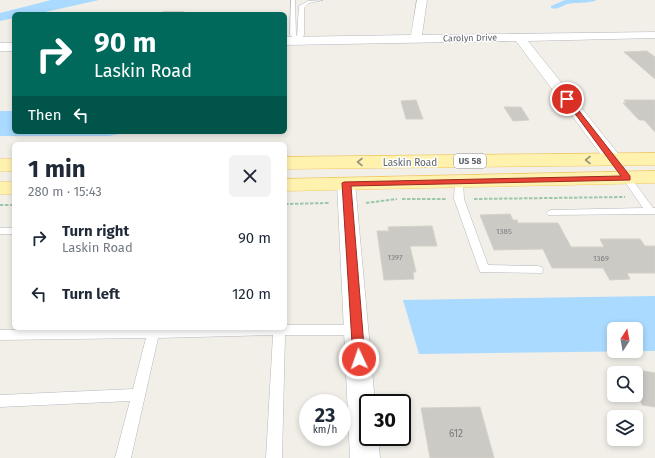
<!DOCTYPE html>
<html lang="en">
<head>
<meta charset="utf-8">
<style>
	:root { --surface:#fff; --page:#f2f2f3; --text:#1f2937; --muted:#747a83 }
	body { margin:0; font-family:"Fira Sans",sans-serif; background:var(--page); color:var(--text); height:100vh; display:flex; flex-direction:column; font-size:15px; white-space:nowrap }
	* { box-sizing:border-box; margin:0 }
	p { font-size:13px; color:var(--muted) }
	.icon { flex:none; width:22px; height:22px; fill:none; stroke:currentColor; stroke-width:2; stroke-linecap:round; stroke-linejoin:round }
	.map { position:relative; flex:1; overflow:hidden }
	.panel { position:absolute; left:12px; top:142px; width:275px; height:188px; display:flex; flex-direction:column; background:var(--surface); border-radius:6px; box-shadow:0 2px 6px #0003 }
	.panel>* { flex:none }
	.guide { position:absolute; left:12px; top:12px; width:275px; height:122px; border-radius:6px; box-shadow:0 2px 6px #0003; background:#00695c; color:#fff; overflow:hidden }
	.needle { width:26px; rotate:11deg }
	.controls { position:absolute; left:607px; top:322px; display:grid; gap:8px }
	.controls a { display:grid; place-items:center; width:36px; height:36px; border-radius:6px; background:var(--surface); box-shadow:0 2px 6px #0003; font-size:20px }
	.speed { position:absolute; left:299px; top:394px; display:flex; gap:8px; font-size:20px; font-weight:700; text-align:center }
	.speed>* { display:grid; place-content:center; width:52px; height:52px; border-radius:50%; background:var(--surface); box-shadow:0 2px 6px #0003; line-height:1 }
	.speed small { font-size:10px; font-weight:400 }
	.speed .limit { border:2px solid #111; border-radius:6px; background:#fff; color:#111 }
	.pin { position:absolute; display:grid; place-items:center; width:34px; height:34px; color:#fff; margin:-17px; border:2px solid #fff; border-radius:50%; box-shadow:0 1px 4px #0007 }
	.me { position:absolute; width:44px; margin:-22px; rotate:357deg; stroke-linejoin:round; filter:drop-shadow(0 0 3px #0008) }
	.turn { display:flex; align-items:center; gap:14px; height:84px; padding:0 16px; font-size:18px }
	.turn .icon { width:52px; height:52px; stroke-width:2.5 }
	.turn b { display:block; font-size:28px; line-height:34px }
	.then { display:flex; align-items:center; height:38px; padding:0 16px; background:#0003; gap:8px; font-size:15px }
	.round { display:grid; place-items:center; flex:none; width:42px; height:42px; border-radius:6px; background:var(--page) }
	.overview { display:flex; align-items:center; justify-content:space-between; height:68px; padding:0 16px }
	h1 { font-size:24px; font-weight:700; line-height:30px }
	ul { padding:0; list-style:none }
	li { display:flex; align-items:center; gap:12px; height:56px; padding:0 16px }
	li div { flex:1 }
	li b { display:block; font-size:15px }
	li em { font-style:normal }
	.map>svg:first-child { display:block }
	.water { fill:#aadaff; fill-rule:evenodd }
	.building { fill:#cccac5; stroke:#d6d1c6 }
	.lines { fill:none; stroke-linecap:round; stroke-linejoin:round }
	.lane-casing { stroke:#b5b8bc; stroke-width:1 }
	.street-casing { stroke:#b5b8bc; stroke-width:1 }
	.primary-casing { stroke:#f2c960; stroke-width:1 }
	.path { stroke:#9cc7a9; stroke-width:2; stroke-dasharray:3.5 1.5; stroke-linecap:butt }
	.lane { fill:#fff; fill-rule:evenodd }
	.street { fill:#fff; fill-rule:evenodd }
	.primary { fill:#fff2af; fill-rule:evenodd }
	.oneway { stroke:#979581 }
	.route { fill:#ea4335; stroke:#982c22 }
	.labels { text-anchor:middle; stroke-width:3; stroke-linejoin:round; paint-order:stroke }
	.number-label { font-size:8px; fill:#7a7d7f }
	.far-street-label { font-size:9px; fill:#5f6368; stroke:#fff }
	.shield { fill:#fff; stroke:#8f9295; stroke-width:1 }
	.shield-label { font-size:9px; font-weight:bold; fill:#5f6368 }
	.street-label { font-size:10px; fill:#5f6368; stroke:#fff }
	.near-number-label { font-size:10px; fill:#7a7d7f }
</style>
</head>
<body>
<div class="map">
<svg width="655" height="458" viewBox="0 0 655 458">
	<rect width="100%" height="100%" fill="#f1efe8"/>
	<!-- water -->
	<path class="water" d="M 51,0 L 99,0 L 45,12 L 43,14 L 14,14 L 14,18 L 0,21 L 0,13 Z
		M 565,0 L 597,0 C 587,4 577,2 567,4 C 561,6 558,10 551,8 L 551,6 Z
		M 0,111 L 14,111 L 14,132 L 130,132 L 109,136 L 0,136 Z
		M 655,296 L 655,351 L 419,354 L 403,300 ZM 614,329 L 636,329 L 636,351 L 614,351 Z"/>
	<!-- building -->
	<path class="building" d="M 647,51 L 655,57 L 655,79 L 624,52 Z
		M 416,100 L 423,119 L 406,119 L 401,101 Z
		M 624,100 L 655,100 L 655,132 L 644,120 L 639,120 L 623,103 L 626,103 Z
		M 504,107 L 521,107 L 529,120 L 513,121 Z
		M 510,214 L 513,220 L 517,220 L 518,223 L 558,223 L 571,247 L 604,247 L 600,239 L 640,239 L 645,246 L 655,246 L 655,273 L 627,273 L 630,279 L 610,280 L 603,268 L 552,268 L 543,249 L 494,250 L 480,215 Z
		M 432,226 L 437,246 L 410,246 L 416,272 L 413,272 L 414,279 L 384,280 L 377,231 L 389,231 L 388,227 Z
		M 633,369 L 655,373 L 655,407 L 642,405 L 636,382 L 636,373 L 634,373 Z
		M 480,407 L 494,458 L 430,458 L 421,408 Z"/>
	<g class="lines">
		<!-- lane casing -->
		<g class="lane-casing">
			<path id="lane" d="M 291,0 L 295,0 L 296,35 L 297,36 L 299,6 L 308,1 L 323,0 L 309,3 L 304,8 L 304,35 L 300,41 L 298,42 L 290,35 Z
				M 164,12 L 184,12 L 187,14 L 161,14 Z
				M 614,157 L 617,158 L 653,208 L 655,208 L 655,214 L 548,215 L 546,213 L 548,211 L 551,210 L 643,208 L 610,160 Z
				M 459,178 L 463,181 L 464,199 L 488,265 L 538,266 L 542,267 L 543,270 L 542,273 L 480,272 L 454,199 L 455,181 Z
				M 0,228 L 14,228 L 14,234 L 0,234 Z
				M 285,325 L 357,325 L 361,327 L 363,330 L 361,333 L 357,335 L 285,335 L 282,458 L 266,458 L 273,335 L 158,338 L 131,458 L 115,458 L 130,401 L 0,407 L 0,395 L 133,389 L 146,338 L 0,340 L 0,330 L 285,328 Z"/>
		</g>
		<!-- street casing -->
		<g class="street-casing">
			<path id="street" d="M 417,0 L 427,0 L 422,35 L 655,32 L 655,38 L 528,41 L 620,156 L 622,160 L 620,164 L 614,165 L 608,164 L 516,41 L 285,45 L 285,37 L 411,35 Z
				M 0,43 L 14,43 L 14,51 L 0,51 Z
				M 346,178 L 352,179 L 355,183 L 375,403 L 368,403 L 368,437 L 378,437 L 380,458 L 350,458 L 337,183 L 340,179 Z"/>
		</g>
		<!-- primary casing -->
		<g class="primary-casing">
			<path id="primary" d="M 655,153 L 655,165 L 285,169 L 285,157 Z
				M 0,159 L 14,159 L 14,171 L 0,171 Z
				M 655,171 L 655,183 L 285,191 L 285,179 Z
				M 0,182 L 14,182 L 14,194 L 0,194 Z"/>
		</g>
		<!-- path -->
		<path class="path" d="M 402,199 L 447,199
			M 474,199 L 625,197
			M 366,203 L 397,199
			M 285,204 L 329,203
			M 0,205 L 14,205"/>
		<!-- lane -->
		<use href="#lane" class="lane"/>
		<!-- street -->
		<use href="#street" class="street"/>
		<!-- primary -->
		<use href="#primary" class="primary"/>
	</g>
	<!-- one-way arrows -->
	<defs><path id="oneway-chevron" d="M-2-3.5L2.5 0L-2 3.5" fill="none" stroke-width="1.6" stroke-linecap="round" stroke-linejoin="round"/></defs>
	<g class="oneway">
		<use href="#oneway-chevron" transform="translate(588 160) rotate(180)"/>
		<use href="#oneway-chevron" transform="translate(360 162) rotate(180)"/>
	</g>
	<!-- route -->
	<path class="route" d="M 565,98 L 569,98 L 630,176 L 630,180 L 351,186 L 365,359 L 363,362 L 359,363 L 355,362 L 353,359 L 342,183 L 344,182 L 621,176 L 565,100 Z"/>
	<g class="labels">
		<!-- number labels -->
		<g class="number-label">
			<text x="504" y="234">1385</text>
			<text x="395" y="260">1397</text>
			<text x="601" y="261">1369</text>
		</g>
		<!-- far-street labels -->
		<g class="far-street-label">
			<text transform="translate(470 38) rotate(-1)" y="3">Carolyn Drive</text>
		</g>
		<!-- shield labels -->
		<rect class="shield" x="454" y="154" width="32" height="14" rx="3"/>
		<g class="shield-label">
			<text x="470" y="164">US 58</text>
		</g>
		<!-- street labels -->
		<g class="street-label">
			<text x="410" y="166">Laskin Road</text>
		</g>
		<!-- near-number labels -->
		<g class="near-number-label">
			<text x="456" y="437">612</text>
		</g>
	</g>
</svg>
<div class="controls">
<a><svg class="needle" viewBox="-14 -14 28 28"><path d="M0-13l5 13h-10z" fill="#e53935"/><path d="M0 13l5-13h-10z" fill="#747a83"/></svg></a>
<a><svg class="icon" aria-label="search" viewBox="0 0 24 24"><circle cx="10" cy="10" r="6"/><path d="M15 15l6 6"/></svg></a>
<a><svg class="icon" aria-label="layers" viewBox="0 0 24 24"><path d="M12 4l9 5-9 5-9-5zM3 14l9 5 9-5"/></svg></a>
</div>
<div class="speed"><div>23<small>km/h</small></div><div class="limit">30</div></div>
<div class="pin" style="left:567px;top:99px;background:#d93025"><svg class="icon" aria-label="arrive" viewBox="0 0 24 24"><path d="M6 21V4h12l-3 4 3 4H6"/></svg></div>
<svg class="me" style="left:359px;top:359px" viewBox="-20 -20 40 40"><circle r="17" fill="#ea4335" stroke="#fff" stroke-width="3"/><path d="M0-11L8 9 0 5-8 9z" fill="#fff"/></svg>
<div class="guide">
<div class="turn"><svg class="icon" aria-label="right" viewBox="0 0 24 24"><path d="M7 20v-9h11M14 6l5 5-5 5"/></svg><div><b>90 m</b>Laskin Road</div></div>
<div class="then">Then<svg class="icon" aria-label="left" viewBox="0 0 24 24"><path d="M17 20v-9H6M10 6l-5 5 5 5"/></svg></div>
</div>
<section class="panel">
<div class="overview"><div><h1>1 min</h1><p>280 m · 15:43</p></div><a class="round"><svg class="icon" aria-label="close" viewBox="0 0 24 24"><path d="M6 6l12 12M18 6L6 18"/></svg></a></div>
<ul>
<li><svg class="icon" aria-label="right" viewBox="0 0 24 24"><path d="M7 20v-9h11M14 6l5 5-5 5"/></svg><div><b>Turn right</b><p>Laskin Road</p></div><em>90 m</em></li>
<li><svg class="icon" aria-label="left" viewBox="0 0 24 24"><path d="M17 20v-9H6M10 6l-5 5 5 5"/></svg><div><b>Turn left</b></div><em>120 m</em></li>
</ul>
</section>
</div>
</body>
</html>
